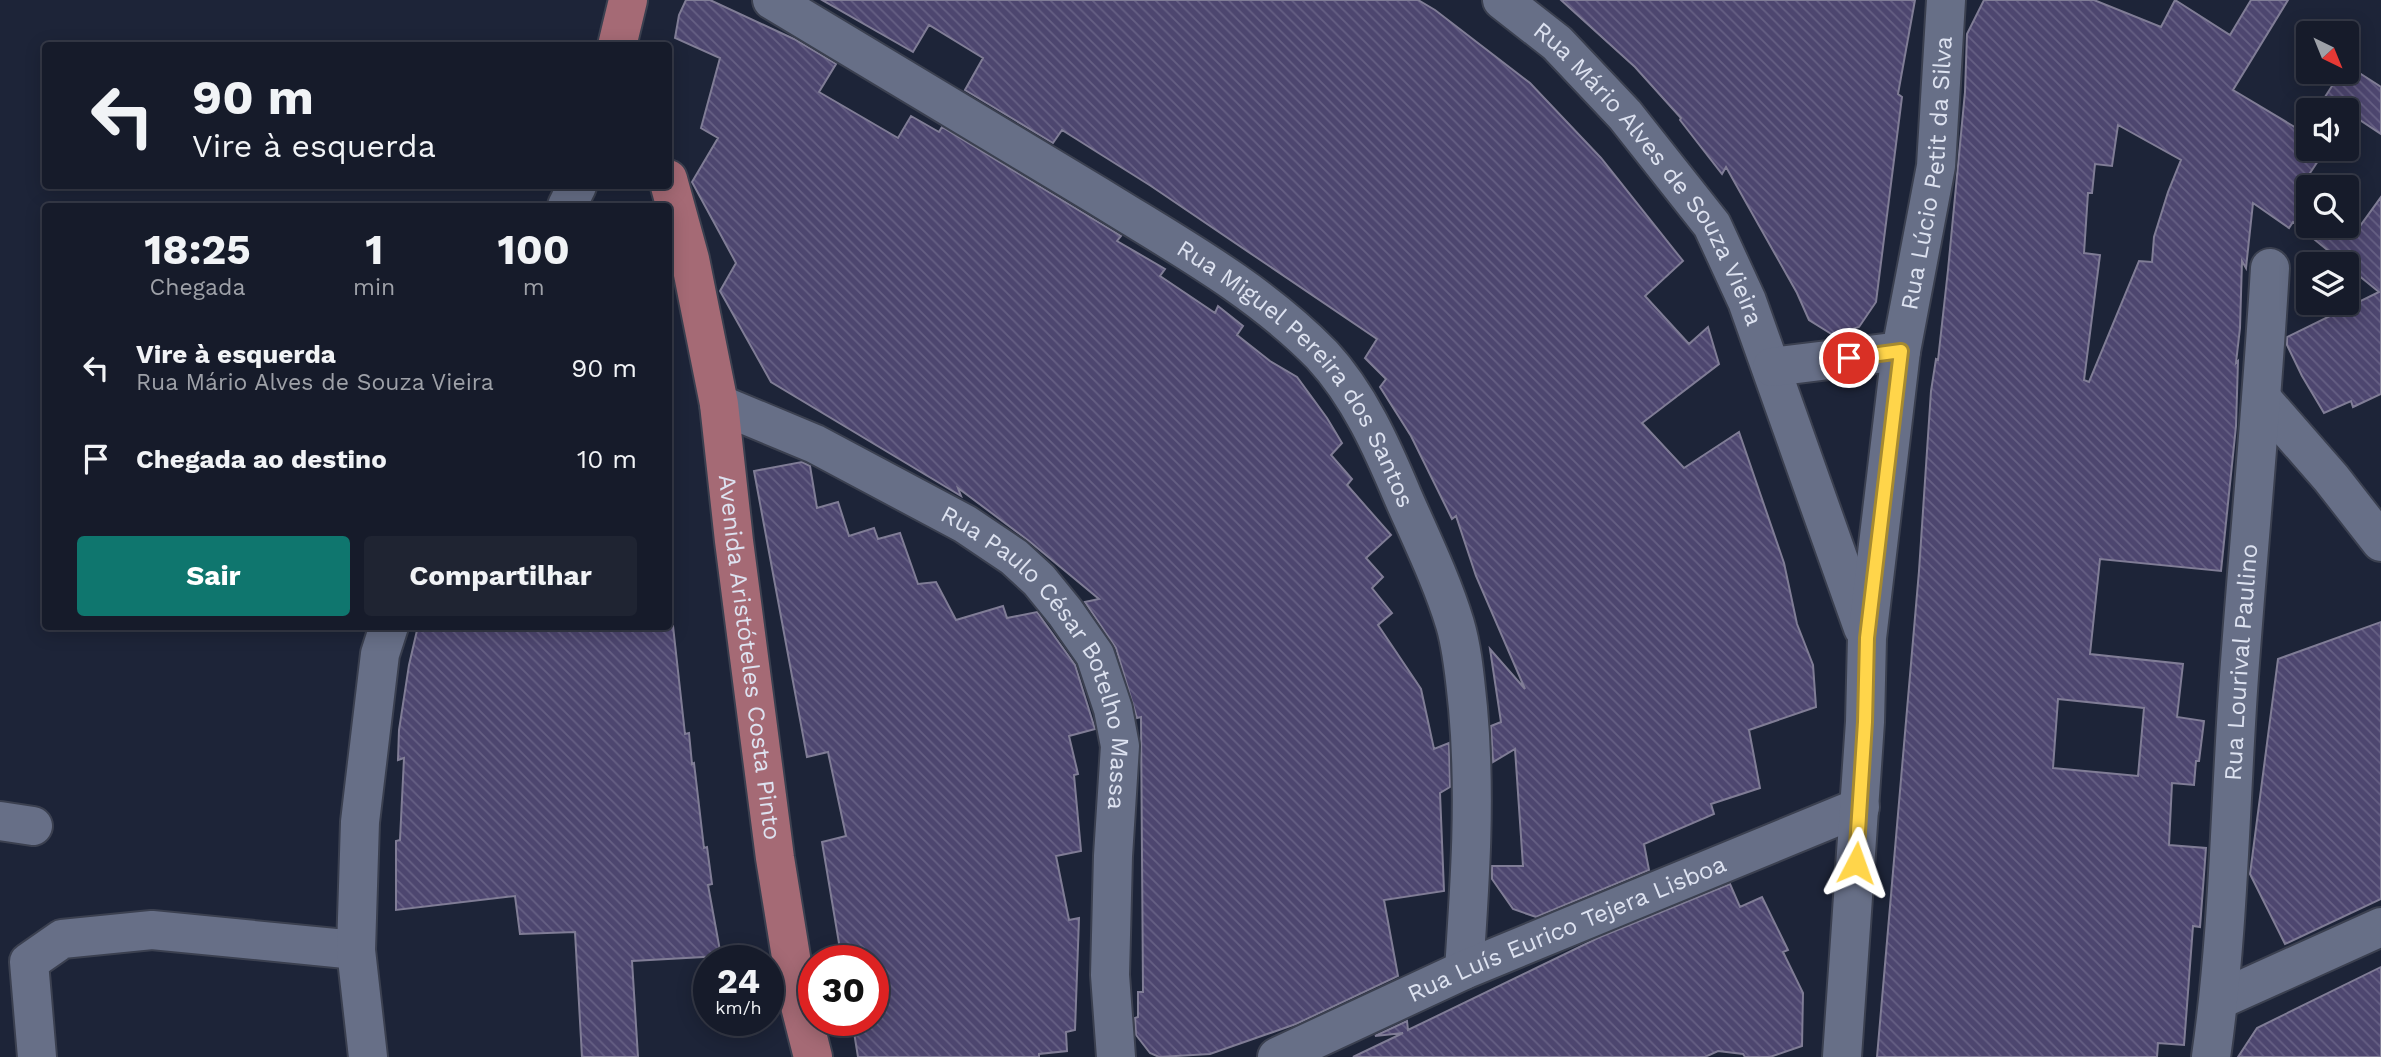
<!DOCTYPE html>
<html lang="pt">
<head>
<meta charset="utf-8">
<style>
	:root { --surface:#161b2a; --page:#1f2432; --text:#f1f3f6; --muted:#9ea1a8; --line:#353947; --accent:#0f766e }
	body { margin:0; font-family:"Work Sans",sans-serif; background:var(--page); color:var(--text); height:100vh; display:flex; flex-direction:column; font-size:26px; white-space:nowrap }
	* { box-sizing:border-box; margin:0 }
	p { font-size:23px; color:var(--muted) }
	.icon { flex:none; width:38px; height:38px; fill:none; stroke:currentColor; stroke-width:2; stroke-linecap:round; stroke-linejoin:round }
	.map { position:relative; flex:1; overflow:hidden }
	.details { position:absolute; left:42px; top:203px; width:630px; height:427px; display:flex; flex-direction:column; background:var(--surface); border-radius:7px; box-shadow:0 4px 18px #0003,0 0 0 2px var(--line) }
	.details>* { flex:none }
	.banner { position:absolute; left:42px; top:42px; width:630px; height:147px; border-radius:7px; box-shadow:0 4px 18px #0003,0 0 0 2px var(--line); background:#161b2a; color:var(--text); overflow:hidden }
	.needle { width:46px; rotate:137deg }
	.controls { position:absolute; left:2296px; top:21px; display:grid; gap:14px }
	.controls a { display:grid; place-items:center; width:63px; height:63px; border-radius:7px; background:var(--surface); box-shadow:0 4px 18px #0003,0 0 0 2px var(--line); font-size:35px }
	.speed { position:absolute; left:693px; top:945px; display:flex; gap:14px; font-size:35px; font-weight:700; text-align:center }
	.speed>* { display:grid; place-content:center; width:91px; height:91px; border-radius:50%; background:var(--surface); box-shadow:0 4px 18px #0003,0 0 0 2px var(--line); line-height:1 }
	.speed small { font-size:18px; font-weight:400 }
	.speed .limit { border:10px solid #d22; background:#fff; color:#111 }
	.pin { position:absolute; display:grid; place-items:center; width:60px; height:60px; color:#fff; margin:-30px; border:4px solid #fff; border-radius:50%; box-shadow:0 2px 7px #0007 }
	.me { position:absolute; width:77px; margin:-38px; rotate:4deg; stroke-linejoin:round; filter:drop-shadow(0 0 5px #0008) }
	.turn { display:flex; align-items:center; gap:24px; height:147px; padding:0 35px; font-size:32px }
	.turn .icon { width:91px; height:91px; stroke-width:2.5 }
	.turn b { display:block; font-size:49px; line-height:60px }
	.eta { display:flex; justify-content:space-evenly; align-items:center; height:119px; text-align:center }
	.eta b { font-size:42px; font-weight:700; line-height:49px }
	.button { display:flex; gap:14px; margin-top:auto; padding:14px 35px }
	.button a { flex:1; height:80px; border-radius:7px; background:var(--accent); color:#fff; font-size:28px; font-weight:700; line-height:80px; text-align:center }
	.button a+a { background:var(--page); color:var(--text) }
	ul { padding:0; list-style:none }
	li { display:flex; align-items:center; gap:21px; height:91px; padding:0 35px }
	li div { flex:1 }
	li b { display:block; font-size:26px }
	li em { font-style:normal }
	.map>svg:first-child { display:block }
	.building { fill:url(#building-back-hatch); stroke:#807d96; stroke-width:2; fill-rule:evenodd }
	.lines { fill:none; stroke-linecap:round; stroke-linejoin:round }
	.minor-casing { stroke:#3b4050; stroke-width:42 }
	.major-casing { stroke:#3b4050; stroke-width:42 }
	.minor { stroke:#676f87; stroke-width:38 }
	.major { stroke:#a56a75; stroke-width:38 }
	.route-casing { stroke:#a68a30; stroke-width:18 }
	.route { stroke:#ffd54a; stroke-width:12 }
	.labels { text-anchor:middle; stroke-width:7; stroke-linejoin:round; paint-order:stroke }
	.street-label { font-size:24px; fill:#dde2f0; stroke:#141a2d }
</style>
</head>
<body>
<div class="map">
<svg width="2381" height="1057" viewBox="0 0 2381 1057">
	<defs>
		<pattern id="building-back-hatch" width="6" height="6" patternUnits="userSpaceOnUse" patternTransform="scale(1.75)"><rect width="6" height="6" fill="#4d466f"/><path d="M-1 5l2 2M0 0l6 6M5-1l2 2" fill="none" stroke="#666084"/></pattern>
	</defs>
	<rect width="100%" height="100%" fill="#1d2438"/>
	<!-- building -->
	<path class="building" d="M 686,0 L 710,0 L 794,39 L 836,64 L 819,92 L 898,138 L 911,116 L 939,132 L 942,127 L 1121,236 L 1117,241 L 1165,269 L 1160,276 L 1215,313 L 1218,306 L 1243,326 L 1237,335 L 1270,361 L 1297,377 L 1327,418 L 1342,443 L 1331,455 L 1352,479 L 1347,485 L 1391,535 L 1366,558 L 1383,577 L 1372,588 L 1392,613 L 1378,625 L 1421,689 L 1434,749 L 1449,743 L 1450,787 L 1440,793 L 1444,891 L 1384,900 L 1398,976 L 1296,1024 L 1210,1054 L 1159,1057 L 1150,1053 L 1136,1035 L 1135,1018 L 1138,1017 L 1138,992 L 1143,992 L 1141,717 L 1137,718 L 1116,648 L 1085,602 L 1099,599 L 1029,541 L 958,488 L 961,496 L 771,382 L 720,291 L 736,263 L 692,182 L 718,138 L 701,128 L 720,58 L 675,38 L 679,15 Z
		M 822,0 L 1418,0 L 1435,10 L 1530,83 L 1601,158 L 1683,261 L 1645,296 L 1689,344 L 1708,327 L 1719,364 L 1642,423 L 1684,468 L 1739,432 L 1784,563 L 1797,624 L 1813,665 L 1816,707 L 1749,730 L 1760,788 L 1711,804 L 1714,814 L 1644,844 L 1649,870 L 1536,917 L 1513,909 L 1492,879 L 1492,866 L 1523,866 L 1515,749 L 1493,762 L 1491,726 L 1501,722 L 1490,649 L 1525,689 L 1476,576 L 1456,516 L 1452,519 L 1411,436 L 1380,387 L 1386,379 L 1365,358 L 1377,339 L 1151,186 L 1062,130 L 1053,143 L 965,90 L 983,58 L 929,25 L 913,52 Z
		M 1561,0 L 1915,0 L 1898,94 L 1902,97 L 1876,302 L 1859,327 L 1833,335 L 1809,320 L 1797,293 L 1726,167 L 1722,174 L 1680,120 L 1681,118 L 1635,67 Z
		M 1984,0 L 2094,0 L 2161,27 L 2175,0 L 2230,35 L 2251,0 L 2288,0 L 2233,90 L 2308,135 L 2308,149 L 2326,149 L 2304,182 L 2311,187 L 2308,187 L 2308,226 L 2347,226 L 2347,216 L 2360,226 L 2381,197 L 2381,394 L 2353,407 L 2351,401 L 2324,413 L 2302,376 L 2287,345 L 2287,337 L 2379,292 L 2293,222 L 2289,228 L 2253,203 L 2246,268 L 2242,261 L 2240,328 L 2236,363 L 2238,361 L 2236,426 L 2221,571 L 2100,559 L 2090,654 L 2183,664 L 2177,717 L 2204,721 L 2199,761 L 2196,761 L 2194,785 L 2172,783 L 2169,845 L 2206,848 L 2200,927 L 2193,926 L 2184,1045 L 2158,1043 L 2157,1057 L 1877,1057 L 1919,571 L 1931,391 L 1936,359 L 1938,360 L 1948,270 L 1965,92 L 1967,34 ZM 2118,125 L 2181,160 L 2168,192 L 2154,237 L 2152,262 L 2139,261 L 2089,382 L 2084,380 L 2100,255 L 2084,253 L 2088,193 L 2092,193 L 2095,164 L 2112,166 ZM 2058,699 L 2144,708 L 2138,776 L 2053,768 Z
		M 2347,65 L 2381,87 L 2381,134 L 2325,97 L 2341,72 L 2347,72 Z
		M 802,462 L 810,466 L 817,508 L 838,502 L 849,536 L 874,528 L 878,539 L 900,533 L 918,584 L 936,582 L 956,620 L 1003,606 L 1007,618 L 1037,612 L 1075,665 L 1095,729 L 1069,736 L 1078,774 L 1074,775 L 1081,851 L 1056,856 L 1069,920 L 1079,918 L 1075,1030 L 1066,1032 L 1067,1051 L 1039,1054 L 1039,1057 L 858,1057 L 852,1020 L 873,1020 L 873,961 L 842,961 L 822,842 L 846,836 L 828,752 L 807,757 L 754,471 Z
		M 2381,622 L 2381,899 L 2285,944 L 2250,874 L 2278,659 Z
		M 418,626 L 673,626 L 685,734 L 689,733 L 692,764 L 694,763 L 704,848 L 707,847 L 712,884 L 708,885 L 721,956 L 632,961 L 638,1057 L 582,1057 L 575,932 L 520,934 L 515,896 L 396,910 L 396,841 L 400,840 L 404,758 L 398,760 L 399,730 L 409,665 Z
		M 1730,884 L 1740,907 L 1762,897 L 1788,950 L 1783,952 L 1803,993 L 1802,1046 L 1770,1057 L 1745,1057 L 1743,1054 L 1718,1051 L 1705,1057 L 1353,1057 L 1403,1033 L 1375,1036 L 1407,1021 L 1408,1030 L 1600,937 Z
		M 2381,967 L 2381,1057 L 2238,1057 L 2257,1028 Z"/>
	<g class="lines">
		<!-- minor casing -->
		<g class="minor-casing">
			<g id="minor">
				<path id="s1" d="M 772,0 C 881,65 990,130 1098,196 C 1175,244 1258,289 1322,355 C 1359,395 1382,447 1403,497 C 1421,538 1442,581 1455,624 C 1463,651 1465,681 1468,708 C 1476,796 1470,883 1464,970"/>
				<path id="s2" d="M 1502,0 L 1557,43 L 1625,115 L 1712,225 L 1747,301 L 1863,628"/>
				<path d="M 567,206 L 577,186"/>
				<path d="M 1772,367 L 1901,351"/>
				<path d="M 2262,399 L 2331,478 L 2381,542"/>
				<path id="s3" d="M 719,404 L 815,444 L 965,524 L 1014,557 L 1039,580 L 1065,612 L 1095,655 L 1113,709 L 1120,746 L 1113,856 L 1110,975 L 1116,1057"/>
				<path d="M 0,821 L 33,826"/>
				<path d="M 2219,1000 L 2381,927"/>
				<path d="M 37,1057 L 29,962 L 62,939 L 152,930 L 356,950"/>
				<path d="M 368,1057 L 356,950 L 360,822 L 380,654 L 389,626"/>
				<path id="s4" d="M 1277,1057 L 1464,970 L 1860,807"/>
				<path id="s5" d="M 1842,1057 L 1865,722 L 1867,638 L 1901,351 L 1936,166 L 1946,0"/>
				<path id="s6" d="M 2211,1057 C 2229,931 2230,803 2239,676 C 2249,540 2262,404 2270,268"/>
			</g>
		</g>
		<!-- major casing -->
		<g class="major-casing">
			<g id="major">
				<path d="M 617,46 L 628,0"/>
				<path id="s7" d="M 668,179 L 690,259 L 719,404 L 734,541 L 775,858 L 797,994 L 813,1057"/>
			</g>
		</g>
		<!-- minor -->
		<use href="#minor" class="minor"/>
		<!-- major -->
		<use href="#major" class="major"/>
	</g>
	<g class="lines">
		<!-- route casing -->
		<g class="route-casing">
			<path id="route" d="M 1849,358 L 1901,351 L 1867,638 L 1865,722 L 1856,863"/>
		</g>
		<!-- route -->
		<use href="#route" class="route"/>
	</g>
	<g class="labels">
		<!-- street labels -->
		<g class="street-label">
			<text dy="8" stroke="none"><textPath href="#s5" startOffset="889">Rua Lúcio Petit da Silva</textPath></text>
			<text dy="8" stroke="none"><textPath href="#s2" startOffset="231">Rua Mário Alves de Souza Vieira</textPath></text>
			<text dy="8" stroke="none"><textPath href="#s1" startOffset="653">Rua Miguel Pereira dos Santos</textPath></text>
			<text dy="8" stroke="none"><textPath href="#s7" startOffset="486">Avenida Aristóteles Costa Pinto</textPath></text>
			<text dy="8" stroke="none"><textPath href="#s6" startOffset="396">Rua Lourival Paulino</textPath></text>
			<text dy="8" stroke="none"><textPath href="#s3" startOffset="434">Rua Paulo César Botelho Massa</textPath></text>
			<text dy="8" stroke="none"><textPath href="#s4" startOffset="317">Rua Luís Eurico Tejera Lisboa</textPath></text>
		</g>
	</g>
</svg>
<div class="controls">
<a><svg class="needle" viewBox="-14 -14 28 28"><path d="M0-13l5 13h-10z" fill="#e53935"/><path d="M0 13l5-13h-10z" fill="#9ea1a8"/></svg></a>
<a><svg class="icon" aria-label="sound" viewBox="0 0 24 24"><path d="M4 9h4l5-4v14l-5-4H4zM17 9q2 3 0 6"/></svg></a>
<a><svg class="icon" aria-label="search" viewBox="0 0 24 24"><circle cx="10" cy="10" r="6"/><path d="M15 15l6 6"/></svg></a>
<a><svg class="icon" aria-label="layers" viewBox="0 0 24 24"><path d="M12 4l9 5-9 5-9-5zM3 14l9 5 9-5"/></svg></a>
</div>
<div class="speed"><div>24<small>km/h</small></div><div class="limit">30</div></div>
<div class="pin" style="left:1849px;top:358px;background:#d93025"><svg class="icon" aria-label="arrive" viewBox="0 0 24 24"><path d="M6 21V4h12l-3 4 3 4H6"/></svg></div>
<svg class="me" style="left:1856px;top:863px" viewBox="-20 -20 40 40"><path d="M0-17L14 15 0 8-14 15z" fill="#ffd54a" stroke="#fff" stroke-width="4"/></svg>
<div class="banner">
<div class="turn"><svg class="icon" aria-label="left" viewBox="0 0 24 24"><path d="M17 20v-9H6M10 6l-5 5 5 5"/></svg><div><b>90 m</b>Vire à esquerda</div></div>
</div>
<section class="details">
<div class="eta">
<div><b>18:25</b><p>Chegada</p></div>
<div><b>1</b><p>min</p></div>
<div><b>100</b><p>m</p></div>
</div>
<ul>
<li><svg class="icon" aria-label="left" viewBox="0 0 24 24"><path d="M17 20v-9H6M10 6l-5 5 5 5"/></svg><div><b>Vire à esquerda</b><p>Rua Mário Alves de Souza Vieira</p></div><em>90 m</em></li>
<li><svg class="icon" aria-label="arrive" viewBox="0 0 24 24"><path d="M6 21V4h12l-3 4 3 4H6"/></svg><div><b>Chegada ao destino</b></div><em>10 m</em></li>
</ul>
<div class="button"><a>Sair</a><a>Compartilhar</a></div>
</section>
</div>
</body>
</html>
